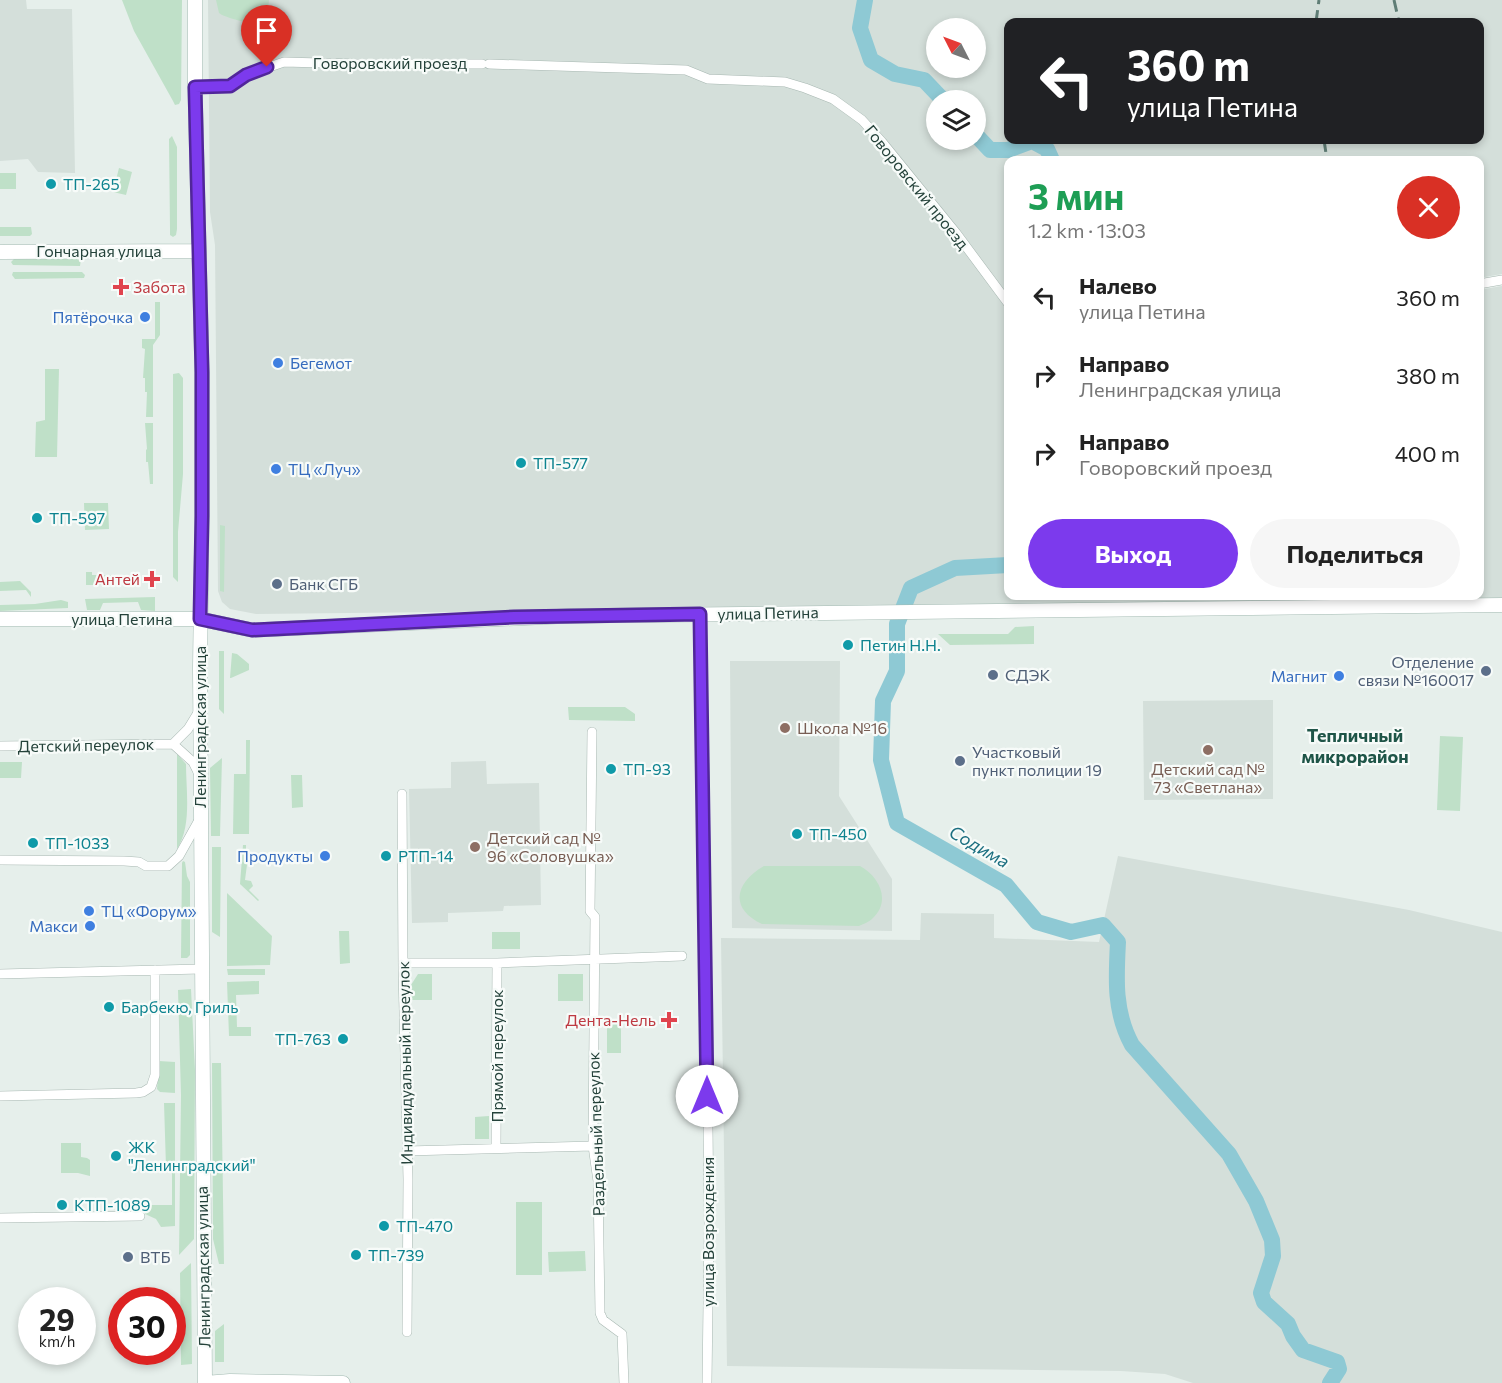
<!DOCTYPE html>
<html lang="ru">
<head>
<meta charset="utf-8">
<style>
	:root { --surface:#fff; --page:#f6f6f6; --text:#222; --muted:#767676; --accent:#7c3aed }
	body { margin:0; font-family:Commissioner,sans-serif; background:var(--page); color:var(--text); height:100vh; display:flex; flex-direction:column; font-size:22px; white-space:nowrap }
	* { box-sizing:border-box; margin:0 }
	p { font-size:20px; color:var(--muted) }
	.icon { flex:none; width:33px; height:33px; fill:none; stroke:currentColor; stroke-width:2; stroke-linecap:round; stroke-linejoin:round }
	.map { position:relative; flex:1; overflow:hidden }
	.drawer { position:absolute; left:1004px; top:156px; width:480px; height:444px; display:flex; flex-direction:column; background:var(--surface); border-radius:12px; box-shadow:0 3px 9px #0003 }
	.drawer>* { flex:none }
	.top-card { position:absolute; left:1004px; top:18px; width:480px; height:126px; border-radius:12px; box-shadow:0 3px 9px #0003; background:#202124; color:#fff; overflow:hidden }
	.needle { width:39px; rotate:312deg }
	.controls { position:absolute; left:926px; top:18px; display:grid; gap:12px }
	.controls a { display:grid; place-items:center; width:60px; height:60px; border-radius:50%; background:var(--surface); box-shadow:0 3px 9px #0003; font-size:30px }
	.speed { position:absolute; left:18px; top:1287px; display:flex; gap:12px; font-size:30px; font-weight:700; text-align:center }
	.speed>* { display:grid; place-content:center; width:78px; height:78px; border-radius:50%; background:var(--surface); box-shadow:0 3px 9px #0003; line-height:1 }
	.speed small { font-size:15px; font-weight:400 }
	.speed .limit { border:9px solid #d22; background:#fff; color:#111 }
	.pin { position:absolute; display:grid; place-items:center; width:51px; height:51px; color:#fff; margin:-62px -26px; border-radius:50% 50% 50% 0; rotate:-45deg; box-shadow:0 0 6px #0007 }
	.pin .icon { rotate:45deg }
	.me { position:absolute; width:66px; margin:-33px; rotate:0deg; stroke-linejoin:round; filter:drop-shadow(0 0 4px #0008) }
	.turn { display:flex; align-items:center; gap:21px; height:126px; padding:0 24px; font-size:27px }
	.turn .icon { width:78px; height:78px; stroke-width:2.5 }
	.turn b { display:block; font-size:42px; line-height:51px }
	.round { display:grid; place-items:center; flex:none; width:63px; height:63px; border-radius:32px; background:var(--page) }
	.summary { display:flex; align-items:center; justify-content:space-between; height:102px; padding:0 24px }
	h1 { font-size:36px; font-weight:700; line-height:45px; color:#1e9e55 }
	.cta { display:flex; gap:12px; margin-top:auto; padding:12px 24px }
	.cta a { flex:1; height:69px; border-radius:36px; background:var(--accent); color:#fff; font-size:24px; font-weight:700; line-height:69px; text-align:center }
	.cta a+a { background:var(--page); color:var(--text) }
	ul { padding:0; list-style:none }
	li { display:flex; align-items:center; gap:18px; height:78px; padding:0 24px }
	li div { flex:1 }
	li b { display:block; font-size:22px }
	li em { font-style:normal }
	.map>svg:first-child { display:block }
	.built { fill:#d4dfda; fill-rule:evenodd }
	.green { fill:#bfe0c8 }
	.lines { fill:none; stroke-linecap:round; stroke-linejoin:round }
	.river { stroke:#8ec9d4; stroke-width:16 }
	.street-casing { stroke:#a8b8b2; stroke-width:10 }
	.secondary-casing { stroke:#a4bbb3; stroke-width:15 }
	.street { stroke:#fff; stroke-width:9 }
	.secondary { stroke:#fff; stroke-width:14 }
	.rail { stroke:#5f7d75; stroke-width:3; stroke-dasharray:12 6; stroke-linecap:butt }
	.route-casing { stroke:#51269a; stroke-width:15 }
	.route { stroke:#7c3aed; stroke-width:10 }
	.culture-dot { fill:#0f9aa8; stroke:#f7fbf9; stroke-width:2 }
	.health-dot { fill:#e0444e; stroke:#f7fbf9; stroke-width:2 }
	.shop-dot { fill:#3f7fe0; stroke:#f7fbf9; stroke-width:2 }
	.service-dot { fill:#5c6f8a; stroke:#f7fbf9; stroke-width:2 }
	.education-dot { fill:#8d6e63; stroke:#f7fbf9; stroke-width:2 }
	.labels { text-anchor:middle; stroke-width:4.5; stroke-linejoin:round; paint-order:stroke }
	.street-label { font-size:16px; fill:#24423a; stroke:#f7fbf9 }
	.culture-label { font-size:16px; fill:#0d838f; stroke:#f7fbf9; text-anchor:start }
	.health-label { font-size:16px; fill:#be3a42; stroke:#f7fbf9; text-anchor:end }
	.shop-label { font-size:16px; fill:#366cbe; stroke:#f7fbf9; text-anchor:end }
	.service-label { font-size:16px; fill:#4e5e75; stroke:#f7fbf9; text-anchor:start }
	.education-label { font-size:16px; fill:#785e54; stroke:#f7fbf9; text-anchor:start }
	.neighbourhood-label { font-size:18px; font-weight:bold; fill:#1f5548; stroke:#f7fbf9 }
	.water-label { font-size:18px; font-style:italic; fill:#1c6f80; stroke:#f7fbf9 }
</style>
</head>
<body>
<div class="map">
<svg width="1502" height="1383" viewBox="0 0 1502 1383">
	<rect width="100%" height="100%" fill="#e6efeb"/>
	<!-- built -->
	<path class="built" d="M 0,0 L 26,0 L 27,9 L 72,9 L 75,173 L 38,172 L 28,159 L 0,161 Z
		M 208,0 L 1502,0 L 1502,274 L 1479,278 L 1479,160 L 1008,160 L 1008,596 L 1453,596 L 1453,601 L 256,614 L 230,609 L 222,602 L 218,591 L 215,245 L 210,212 ZM 1008,22 L 1479,22 L 1479,140 L 1008,140 ZM 936,28 L 975,28 L 975,68 L 936,68 ZM 936,100 L 975,100 L 975,140 L 936,140 Z
		M 1502,286 L 1502,599 L 1464,600 L 1463,596 L 1479,596 L 1479,290 Z
		M 730,661 L 840,661 L 839,796 L 892,879 L 892,931 L 732,928 Z
		M 1273,700 L 1273,799 L 1144,800 L 1143,701 Z
		M 486,761 L 487,784 L 539,783 L 541,905 L 504,906 L 503,911 L 448,913 L 448,922 L 412,923 L 409,789 L 451,788 L 451,762 Z
		M 1118,856 L 1409,910 L 1502,932 L 1502,1383 L 1193,1383 L 1165,1374 L 1121,1371 L 727,1366 L 721,938 L 920,940 L 921,913 L 994,914 L 994,938 L 1099,942 Z"/>
	<!-- green -->
	<path class="green" d="M 122,0 L 182,0 L 181,100 L 179,104 L 175,105 L 173,101 L 134,31 Z
		M 216,0 L 269,0 L 267,20 L 261,25 C 252,24 225,18 219,13 Z
		M 172,136 L 177,147 L 177,229 L 176,235 L 173,237 L 170,235 L 170,229 L 169,139 Z
		M 119,168 L 132,172 L 126,195 L 113,192 Z
		M 0,173 L 16,173 L 16,189 L 0,189 Z
		M 0,227 L 31,227 L 32,234 L 30,236 L 0,236 Z
		M 79,258 L 81,259 L 80,266 L 13,265 L 11,262 L 14,259 Z
		M 13,272 L 82,272 L 85,275 L 84,278 L 15,279 L 12,275 Z
		M 155,302 L 160,302 L 160,335 L 153,345 L 153,417 L 146,417 L 147,392 L 145,392 L 145,378 L 143,378 L 145,349 L 142,348 L 142,339 L 155,339 Z
		M 45,369 L 59,369 L 57,457 L 35,457 L 36,422 L 45,420 Z
		M 179,373 L 183,378 L 183,474 L 178,532 L 178,582 L 173,577 L 173,374 Z
		M 145,423 L 153,423 L 153,484 L 150,484 L 148,462 L 146,462 L 146,450 L 147,449 Z
		M 84,503 L 108,503 L 109,529 L 85,530 Z
		M 220,525 L 225,526 L 224,592 L 220,591 Z
		M 86,572 L 92,572 L 92,575 L 114,575 L 114,585 L 86,585 Z
		M 20,581 L 31,592 L 31,597 L 26,590 L 0,591 L 0,582 Z
		M 155,597 L 155,611 L 141,610 L 138,602 L 103,603 L 100,610 L 87,610 L 85,599 Z
		M 61,600 L 68,602 L 68,608 L 0,611 L 0,605 L 35,604 Z
		M 1034,626 L 1034,644 L 950,645 L 938,634 L 1008,634 L 1015,627 Z
		M 219,651 L 224,651 L 224,714 L 219,709 Z
		M 232,653 L 237,654 L 249,664 L 249,670 L 231,678 L 230,678 Z
		M 568,707 L 625,707 L 635,714 L 635,721 L 569,720 Z
		M 1440,736 L 1463,737 L 1460,811 L 1437,810 Z
		M 246,740 L 250,740 L 249,834 L 233,834 L 234,774 L 246,774 Z
		M 177,754 L 186,764 C 186,791 192,826 177,849 Z
		M 222,758 L 220,836 L 211,836 L 210,768 Z
		M 0,762 L 22,762 L 21,778 L 0,778 Z
		M 291,775 L 302,775 L 303,807 L 292,808 Z
		M 243,845 L 246,845 L 246,857 L 248,857 L 245,880 L 251,881 L 253,886 L 249,890 L 259,900 L 258,901 L 240,884 Z
		M 212,847 L 221,847 L 220,937 L 212,932 Z
		M 183,861 L 185,862 L 187,876 L 190,882 L 190,955 L 187,958 L 181,958 L 182,863 Z
		M 764,866 L 860,866 C 879,876 892,901 872,919 C 869,922 863,924 859,926 L 762,924 C 728,908 736,882 764,866 Z
		M 227,893 L 272,936 L 270,965 L 227,966 Z
		M 339,931 L 349,931 L 350,963 L 340,964 Z
		M 492,932 L 520,932 L 520,949 L 492,949 Z
		M 227,969 L 265,969 L 265,975 L 228,975 Z
		M 418,974 L 432,974 L 432,1000 L 411,1000 L 411,985 Z
		M 558,974 L 583,974 L 583,1001 L 558,1001 Z
		M 259,981 L 259,994 L 236,995 L 237,1027 L 251,1027 L 251,1036 L 229,1036 L 227,982 Z
		M 191,989 L 195,1070 L 194,1239 L 179,1255 L 181,1095 L 178,990 Z
		M 607,1020 L 621,1020 L 621,1053 L 607,1053 Z
		M 159,1061 L 175,1062 L 175,1093 L 160,1092 L 157,1089 Z
		M 212,1063 L 221,1063 L 224,1264 L 219,1264 L 213,1239 Z
		M 164,1103 L 175,1103 L 175,1226 L 161,1227 L 156,1219 L 145,1214 L 146,1205 L 172,1205 L 172,1168 L 166,1167 Z
		M 489,1116 L 489,1139 L 475,1139 L 475,1117 Z
		M 61,1143 L 81,1143 L 81,1157 L 87,1158 L 90,1160 L 90,1176 L 78,1173 L 61,1173 Z
		M 516,1202 L 542,1202 L 542,1275 L 516,1275 Z
		M 585,1251 L 586,1271 L 549,1272 L 548,1252 Z
		M 191,1263 L 192,1364 L 181,1365 L 180,1273 Z
		M 224,1324 L 224,1362 L 215,1362 L 215,1331 Z"/>
	<g class="lines">
		<!-- river -->
		<path class="river" d="M 865,0 L 860,28 L 871,60 L 895,74 L 924,80 L 943,100
			M 975,134 L 990,150 L 1008,150 L 1032,141 L 1047,149 L 1052,160
			M 1008,565 L 955,568 L 911,588 L 897,624 L 897,671 L 883,701 L 881,760 L 897,823 L 1006,885 L 1037,922 L 1071,932 L 1103,925 L 1118,942 C 1116,979 1114,1012 1132,1045 L 1229,1154 L 1256,1201 L 1272,1240 L 1273,1256 L 1261,1293 L 1264,1302 L 1288,1324 L 1293,1336 L 1303,1350 L 1337,1362 L 1339,1369 L 1330,1383"/>
		<!-- street casing -->
		<g class="street-casing">
			<path id="street" d="M 489,64 L 686,70 L 708,79 L 785,82 L 805,88 L 833,99 L 862,120 L 882,142 L 956,233 L 1008,303
				M 195,87 L 230,86 L 246,75 L 284,62 L 357,64 L 482,64
				M 1479,284 L 1502,280
				M 700,614 L 705,824 L 709,1225 L 707,1383
				M 592,732 L 590,911 L 595,917 L 593,1146 L 598,1181 L 600,1313 L 603,1320 L 622,1334 L 624,1383
				M 173,744 L 188,729 L 199,711
				M 0,746 L 173,744 L 193,762 L 199,774
				M 402,794 L 403,969 L 408,1179 L 407,1332
				M 0,860 L 124,861 L 139,862 L 146,866 L 168,866 L 179,856 L 198,822
				M 403,963 L 497,963 L 682,956
				M 0,974 L 201,969
				M 0,1096 L 136,1093 L 143,1092 L 151,1087 L 155,1075 L 155,970
				M 496,1148 L 497,963
				M 407,1151 L 593,1146
				M 0,1218 L 140,1216"/>
		</g>
		<!-- secondary casing -->
		<g class="secondary-casing">
			<path id="secondary" d="M 195,0 L 195,87 L 202,372 L 202,516 L 200,668 L 205,1383
				M 0,252 L 199,251
				M 0,619 L 200,619 L 252,630 L 568,616 L 1502,605
				M 205,1383 L 230,1381 L 343,1383"/>
		</g>
		<!-- street -->
		<use href="#street" class="street"/>
		<!-- secondary -->
		<use href="#secondary" class="secondary"/>
		<!-- rail -->
		<path class="rail" d="M 1394,0 L 1399,22
			M 1316,22 L 1319,0
			M 1324,140 L 1327,160"/>
	</g>
	<g class="lines">
		<!-- route casing -->
		<g class="route-casing">
			<path id="route" d="M 267,67 L 246,75 L 230,86 L 195,87 L 202,372 L 202,516 L 200,619 L 252,630 L 514,617 L 700,614 L 707,1096"/>
		</g>
		<!-- route -->
		<use href="#route" class="route"/>
	</g>
	<!-- markers -->
	<g class="culture-dot">
		<circle cx="51" cy="184" r="6"/>
		<circle cx="521" cy="463" r="6"/>
		<circle cx="37" cy="518" r="6"/>
		<circle cx="848" cy="645" r="6"/>
		<circle cx="611" cy="769" r="6"/>
		<circle cx="797" cy="834" r="6"/>
		<circle cx="33" cy="843" r="6"/>
		<circle cx="386" cy="856" r="6"/>
		<circle cx="109" cy="1007" r="6"/>
		<circle cx="343" cy="1039" r="6"/>
		<circle cx="116" cy="1156" r="6"/>
		<circle cx="62" cy="1205" r="6"/>
		<circle cx="384" cy="1226" r="6"/>
		<circle cx="356" cy="1255" r="6"/>
	</g>
	<g class="health-dot">
		<path d="M118 278h6v6h6v6h-6v6h-6v-6h-6v-6h6z"/>
		<path d="M149 570h6v6h6v6h-6v6h-6v-6h-6v-6h6z"/>
		<path d="M666 1011h6v6h6v6h-6v6h-6v-6h-6v-6h6z"/>
	</g>
	<g class="shop-dot">
		<circle cx="145" cy="317" r="6"/>
		<circle cx="278" cy="363" r="6"/>
		<circle cx="276" cy="469" r="6"/>
		<circle cx="1339" cy="676" r="6"/>
		<circle cx="325" cy="856" r="6"/>
		<circle cx="89" cy="911" r="6"/>
		<circle cx="90" cy="926" r="6"/>
	</g>
	<g class="service-dot">
		<circle cx="277" cy="584" r="6"/>
		<circle cx="1486" cy="671" r="6"/>
		<circle cx="993" cy="675" r="6"/>
		<circle cx="960" cy="761" r="6"/>
		<circle cx="128" cy="1257" r="6"/>
	</g>
	<g class="education-dot">
		<circle cx="785" cy="728" r="6"/>
		<circle cx="1208" cy="750" r="6"/>
		<circle cx="475" cy="847" r="6"/>
	</g>
	<g class="labels">
		<!-- street labels -->
		<g class="street-label">
			<text x="390" y="69">Говоровский проезд</text>
			<text transform="translate(917 187) rotate(51)" y="6">Говоровский проезд</text>
			<text x="99" y="257">Гончарная улица</text>
			<text transform="translate(768 613) rotate(-1)" y="6">улица Петина</text>
			<text x="122" y="625">улица Петина</text>
			<text transform="translate(200 727) rotate(-90)" y="6">Ленинградская улица</text>
			<text transform="translate(86 745) rotate(-1)" y="6">Детский переулок</text>
			<text transform="translate(497 1056) rotate(-90)" y="6">Прямой переулок</text>
			<text transform="translate(405 1063) rotate(-91)" y="6">Индивидуальный переулок</text>
			<text transform="translate(596 1134) rotate(-92)" y="6">Раздельный переулок</text>
			<text transform="translate(708 1232) rotate(-90)" y="6">улица Возрождения</text>
			<text transform="translate(203 1267) rotate(-91)" y="6">Ленинградская улица</text>
		</g>
		<!-- culture labels -->
		<g class="culture-label">
			<text x="63" y="190">ТП-265</text>
			<text x="533" y="469">ТП-577</text>
			<text x="49" y="524">ТП-597</text>
			<text x="860" y="651">Петин Н.Н.</text>
			<text x="623" y="775">ТП-93</text>
			<text x="809" y="840">ТП-450</text>
			<text x="45" y="849">ТП-1033</text>
			<text x="398" y="862">РТП-14</text>
			<text x="121" y="1013">Барбекю, Гриль</text>
			<text x="331" y="1045" text-anchor="end">ТП-763</text>
			<text x="128" y="1153">ЖК<tspan x="128" dy="18">"Ленинградский"</tspan></text>
			<text x="74" y="1211">КТП-1089</text>
			<text x="396" y="1232">ТП-470</text>
			<text x="368" y="1261">ТП-739</text>
		</g>
		<!-- health labels -->
		<g class="health-label">
			<text x="133" y="293" text-anchor="start">Забота</text>
			<text x="140" y="585">Антей</text>
			<text x="656" y="1026">Дента-Нель</text>
		</g>
		<!-- shop labels -->
		<g class="shop-label">
			<text x="133" y="323">Пятёрочка</text>
			<text x="290" y="369" text-anchor="start">Бегемот</text>
			<text x="288" y="475" text-anchor="start">ТЦ «Луч»</text>
			<text x="1327" y="682">Магнит</text>
			<text x="313" y="862">Продукты</text>
			<text x="101" y="917" text-anchor="start">ТЦ «Форум»</text>
			<text x="78" y="932">Макси</text>
		</g>
		<!-- service labels -->
		<g class="service-label">
			<text x="289" y="590">Банк СГБ</text>
			<text x="1474" y="668" text-anchor="end">Отделение<tspan x="1474" dy="18">связи №160017</tspan></text>
			<text x="1005" y="681">СДЭК</text>
			<text x="972" y="758">Участковый<tspan x="972" dy="18">пункт полиции 19</tspan></text>
			<text x="140" y="1263">ВТБ</text>
		</g>
		<!-- education labels -->
		<g class="education-label">
			<text x="797" y="734">Школа №16</text>
			<text x="1208" y="775" text-anchor="middle">Детский сад №<tspan x="1208" dy="18">73 «Светлана»</tspan></text>
			<text x="487" y="844">Детский сад №<tspan x="487" dy="18">96 «Соловушка»</tspan></text>
		</g>
		<!-- neighbourhood labels -->
		<g class="neighbourhood-label">
			<text x="1355" y="742">Тепличный<tspan x="1355" dy="21">микрорайон</tspan></text>
		</g>
		<!-- water labels -->
		<g class="water-label">
			<text transform="translate(979 847) rotate(30)" y="6">Содима</text>
		</g>
	</g>
</svg>
<div class="controls">
<a><svg class="needle" viewBox="-14 -14 28 28"><path d="M0-13l5 13h-10z" fill="#e53935"/><path d="M0 13l5-13h-10z" fill="#767676"/></svg></a>
<a><svg class="icon" aria-label="layers" viewBox="0 0 24 24"><path d="M12 4l9 5-9 5-9-5zM3 14l9 5 9-5"/></svg></a>
</div>
<div class="speed"><div>29<small>km/h</small></div><div class="limit">30</div></div>
<div class="pin" style="left:267px;top:67px;background:#d93025"><svg class="icon" aria-label="arrive" viewBox="0 0 24 24"><path d="M6 21V4h12l-3 4 3 4H6"/></svg></div>
<svg class="me" style="left:707px;top:1096px" viewBox="-20 -20 40 40"><circle r="19" fill="#fff"/><path d="M0-13L10 11 0 6-10 11z" fill="#7c3aed"/></svg>
<div class="top-card">
<div class="turn"><svg class="icon" aria-label="left" viewBox="0 0 24 24"><path d="M17 20v-9H6M10 6l-5 5 5 5"/></svg><div><b>360 m</b>улица Петина</div></div>
</div>
<section class="drawer">
<div class="summary"><div><h1>3 мин</h1><p>1.2 km · 13:03</p></div><a class="round" style="background:#d93025;color:#fff"><svg class="icon" aria-label="close" viewBox="0 0 24 24"><path d="M6 6l12 12M18 6L6 18"/></svg></a></div>
<ul>
<li><svg class="icon" aria-label="left" viewBox="0 0 24 24"><path d="M17 20v-9H6M10 6l-5 5 5 5"/></svg><div><b>Налево</b><p>улица Петина</p></div><em>360 m</em></li>
<li><svg class="icon" aria-label="right" viewBox="0 0 24 24"><path d="M7 20v-9h11M14 6l5 5-5 5"/></svg><div><b>Направо</b><p>Ленинградская улица</p></div><em>380 m</em></li>
<li><svg class="icon" aria-label="right" viewBox="0 0 24 24"><path d="M7 20v-9h11M14 6l5 5-5 5"/></svg><div><b>Направо</b><p>Говоровский проезд</p></div><em>400 m</em></li>
</ul>
<div class="cta"><a>Выход</a><a>Поделиться</a></div>
</section>
</div>
</body>
</html>
